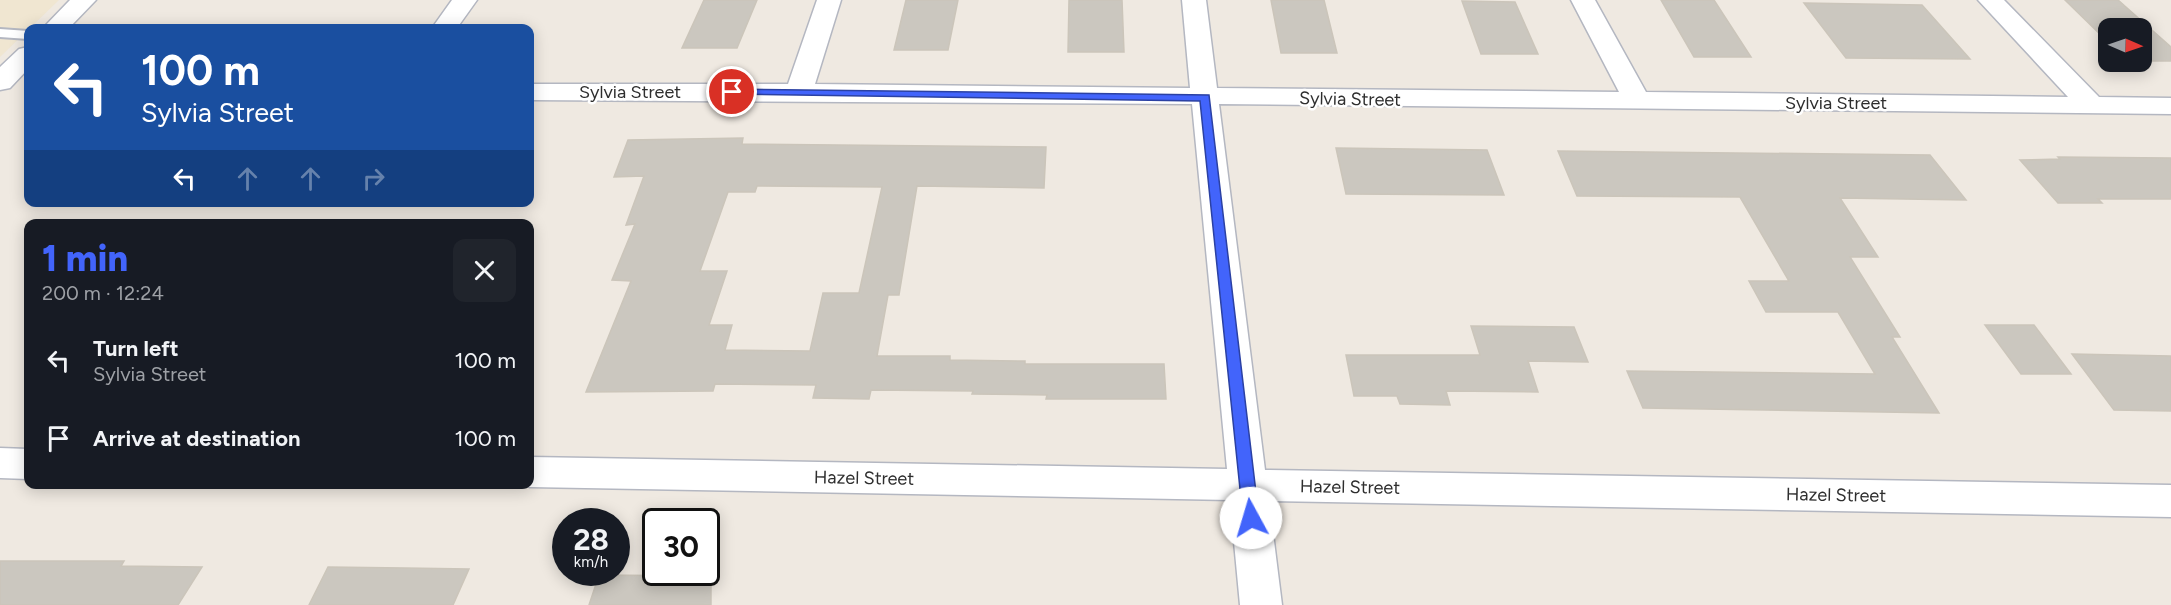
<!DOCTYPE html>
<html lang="en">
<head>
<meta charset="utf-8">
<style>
	:root { --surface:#171b24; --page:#20242c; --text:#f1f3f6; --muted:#9ea1a6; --accent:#4264fb }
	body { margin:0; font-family:Figtree,sans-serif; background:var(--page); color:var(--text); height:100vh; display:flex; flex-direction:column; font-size:22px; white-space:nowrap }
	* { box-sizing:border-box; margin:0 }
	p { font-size:20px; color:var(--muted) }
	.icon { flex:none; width:33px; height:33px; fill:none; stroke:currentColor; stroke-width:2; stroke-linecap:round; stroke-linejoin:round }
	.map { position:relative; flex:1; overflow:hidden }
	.drawer { position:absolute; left:24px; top:219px; width:510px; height:270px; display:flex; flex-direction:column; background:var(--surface); border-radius:12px; box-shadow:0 3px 15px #0003 }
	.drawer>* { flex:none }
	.guide { position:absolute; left:24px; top:24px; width:510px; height:183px; border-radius:12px; box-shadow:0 3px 15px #0003; background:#1a4fa0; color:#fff; overflow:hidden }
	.needle { width:39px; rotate:92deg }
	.fabs { position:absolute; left:2098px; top:18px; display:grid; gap:12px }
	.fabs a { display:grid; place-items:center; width:54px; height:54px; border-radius:12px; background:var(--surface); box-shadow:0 3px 15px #0003; font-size:30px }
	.speed { position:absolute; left:552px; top:508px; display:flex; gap:12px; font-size:30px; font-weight:700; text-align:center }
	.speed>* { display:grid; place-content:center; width:78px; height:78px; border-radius:50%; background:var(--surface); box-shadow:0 3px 15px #0003; line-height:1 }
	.speed small { font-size:15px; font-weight:400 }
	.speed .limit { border:3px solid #111; border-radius:9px; background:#fff; color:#111 }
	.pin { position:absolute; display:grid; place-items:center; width:51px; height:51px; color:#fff; margin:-26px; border:3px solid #fff; border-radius:50%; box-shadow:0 2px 6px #0007 }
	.me { position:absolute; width:66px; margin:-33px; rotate:354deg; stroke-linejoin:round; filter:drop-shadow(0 0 4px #0008) }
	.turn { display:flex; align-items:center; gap:21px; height:126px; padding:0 18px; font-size:27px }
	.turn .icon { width:78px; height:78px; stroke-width:2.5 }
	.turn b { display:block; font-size:42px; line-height:51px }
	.lanes { display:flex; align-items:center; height:57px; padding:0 18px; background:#0003; justify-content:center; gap:30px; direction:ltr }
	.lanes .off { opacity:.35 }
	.round { display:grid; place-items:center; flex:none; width:63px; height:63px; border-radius:12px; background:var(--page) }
	.summary { display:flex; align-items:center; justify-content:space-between; height:102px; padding:0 18px }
	h1 { font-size:36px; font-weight:800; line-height:45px; color:var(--accent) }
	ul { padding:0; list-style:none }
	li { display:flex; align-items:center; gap:18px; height:78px; padding:0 18px }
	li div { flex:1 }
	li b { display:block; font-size:22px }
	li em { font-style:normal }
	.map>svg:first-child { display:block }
	.education { fill:#f0e6d1 }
	.building { fill:#cbc7bf; stroke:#cbc5ba; stroke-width:1.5; fill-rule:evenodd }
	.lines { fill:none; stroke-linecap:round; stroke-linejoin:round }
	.lane-casing { stroke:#b4b7c1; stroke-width:4 }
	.street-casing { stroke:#b4b7c1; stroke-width:3 }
	.lane { fill:#fff; fill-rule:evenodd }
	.street { fill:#fff; fill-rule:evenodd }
	.route { fill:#4264fb; stroke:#2b41a3; stroke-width:1.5 }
	.labels { text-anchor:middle; stroke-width:5; stroke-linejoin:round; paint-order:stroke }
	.street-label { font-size:18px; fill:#2e2e2e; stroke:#fff }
</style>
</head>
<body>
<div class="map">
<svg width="2171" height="605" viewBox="0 0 2171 605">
	<rect width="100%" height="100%" fill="#efe9e1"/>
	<!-- education -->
	<path class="education" d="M 0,0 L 59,0 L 0,57 Z"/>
	<!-- building -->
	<path class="building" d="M 704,0 L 757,0 L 737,48 L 682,48 Z
		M 906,0 L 958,0 L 948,50 L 894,50 Z
		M 1069,0 L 1122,0 L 1124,52 L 1068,52 Z
		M 1271,0 L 1324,0 L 1337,53 L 1281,53 Z
		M 1661,0 L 1714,0 L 1751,57 L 1694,57 Z
		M 2065,0 L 2118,0 L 2171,47 L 2171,61 L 2142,61 L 2142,28 L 2109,28 L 2109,43 Z
		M 1462,1 L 1515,2 L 1538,54 L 1481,54 Z
		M 1804,3 L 1922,5 L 1970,59 L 1846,58 Z
		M 743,138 L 742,144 L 1046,147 L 1044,188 L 917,186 L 899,295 L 888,295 L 877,356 L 950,356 L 950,360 L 1025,361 L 1025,364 L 1164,364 L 1166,399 L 1046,399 L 1047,395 L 972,394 L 973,391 L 871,390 L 869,399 L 813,398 L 816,385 L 715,384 L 713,391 L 586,392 L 631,281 L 612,280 L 635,224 L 626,225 L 644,176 L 614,177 L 628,140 ZM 757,186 L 882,187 L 859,293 L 823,293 L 810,351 L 725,350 L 732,325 L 709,325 L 727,271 L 700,271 L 728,192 L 755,192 Z
		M 1336,148 L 1487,150 L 1504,195 L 1346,194 Z
		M 1558,151 L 1930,155 L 1966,200 L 1840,198 L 1878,257 L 1850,257 L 1900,337 L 1892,337 L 1939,413 L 1643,408 L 1627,371 L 1875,374 L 1838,312 L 1766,312 L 1749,281 L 1789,281 L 1740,197 L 1577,196 Z
		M 2058,157 L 2171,158 L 2171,199 L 2098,199 L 2102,203 L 2058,203 L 2020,160 L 2060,159 Z
		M 1985,325 L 2034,325 L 2071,374 L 2021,374 Z
		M 1471,326 L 1574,327 L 1588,362 L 1528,361 L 1538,392 L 1446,391 L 1450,405 L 1400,404 L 1397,396 L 1354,396 L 1346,355 L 1480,355 Z
		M 2072,354 L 2171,356 L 2171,411 L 2114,410 Z
		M 0,561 L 124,561 L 121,566 L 202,567 L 178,605 L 0,605 Z
		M 328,567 L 405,568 L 469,569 L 453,605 L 309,605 Z
		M 599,575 L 711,576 L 711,605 L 589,605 Z"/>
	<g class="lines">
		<!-- lane casing -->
		<g class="lane-casing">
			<path id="lane" d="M 0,29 L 28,31 L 28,39 L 0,37 Z"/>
		</g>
		<!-- street casing -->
		<g class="street-casing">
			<path id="street" d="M 70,0 L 96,0 L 69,28 L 43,28 Z
				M 452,0 L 477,0 L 457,28 L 432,28 Z
				M 817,0 L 841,0 L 815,84 L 1190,88 L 1182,0 L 1206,0 L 1217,88 L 1619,92 L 1571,0 L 1595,0 L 1646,92 L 2068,97 L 1978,0 L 2004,0 L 2099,97 L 2171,98 L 2171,114 L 1219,104 L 1265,470 L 2171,485 L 2171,517 L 1269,501 L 1282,605 L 1240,605 L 1230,500 L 530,487 L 522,484 L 530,484 L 530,457 L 1227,469 L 1192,104 L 530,100 L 530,84 L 788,84 Z
				M 28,47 L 28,69 L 10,88 L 0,90 L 0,67 L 19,49 Z
				M 0,448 L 28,449 L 28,479 L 0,478 Z"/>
		</g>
		<!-- lane -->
		<use href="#lane" class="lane"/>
		<!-- street -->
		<use href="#street" class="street"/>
	</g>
	<!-- route -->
	<path class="route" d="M 732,89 L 1209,95 L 1259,518 L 1257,522 L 1251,524 L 1246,522 L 1243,518 L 1200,101 L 728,94 L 726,92 Z"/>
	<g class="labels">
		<!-- street labels -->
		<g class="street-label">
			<text x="630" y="98">Sylvia Street</text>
			<text transform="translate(1350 99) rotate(1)" y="6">Sylvia Street</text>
			<text x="1836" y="109">Sylvia Street</text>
			<text transform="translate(864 478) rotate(1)" y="6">Hazel Street</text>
			<text transform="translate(1350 487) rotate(1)" y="6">Hazel Street</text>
			<text transform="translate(1836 495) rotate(1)" y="6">Hazel Street</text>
		</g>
	</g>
</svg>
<div class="fabs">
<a><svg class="needle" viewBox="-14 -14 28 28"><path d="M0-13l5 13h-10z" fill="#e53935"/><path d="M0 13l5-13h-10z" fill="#9ea1a6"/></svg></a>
</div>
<div class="speed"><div>28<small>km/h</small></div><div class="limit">30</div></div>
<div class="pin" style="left:732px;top:92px;background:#d93025"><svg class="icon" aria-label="arrive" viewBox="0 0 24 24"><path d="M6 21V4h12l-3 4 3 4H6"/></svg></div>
<svg class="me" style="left:1251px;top:518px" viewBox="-20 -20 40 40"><circle r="19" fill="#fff"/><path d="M0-13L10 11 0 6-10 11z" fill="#4264fb"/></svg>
<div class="guide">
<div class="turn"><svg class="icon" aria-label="left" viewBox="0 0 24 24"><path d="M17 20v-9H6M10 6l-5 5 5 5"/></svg><div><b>100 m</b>Sylvia Street</div></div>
<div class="lanes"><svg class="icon" aria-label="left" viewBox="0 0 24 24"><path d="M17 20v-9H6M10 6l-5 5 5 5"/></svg><svg class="icon off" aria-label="ahead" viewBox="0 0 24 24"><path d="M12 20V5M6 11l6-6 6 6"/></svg><svg class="icon off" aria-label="ahead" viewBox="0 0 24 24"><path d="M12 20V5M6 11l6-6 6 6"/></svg><svg class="icon off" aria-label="right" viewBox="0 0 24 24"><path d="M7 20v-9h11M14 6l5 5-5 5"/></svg></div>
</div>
<section class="drawer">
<div class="summary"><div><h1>1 min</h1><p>200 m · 12:24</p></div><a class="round"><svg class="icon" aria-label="close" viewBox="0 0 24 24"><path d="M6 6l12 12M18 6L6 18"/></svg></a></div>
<ul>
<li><svg class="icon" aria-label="left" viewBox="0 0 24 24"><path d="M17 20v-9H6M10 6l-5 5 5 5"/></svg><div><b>Turn left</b><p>Sylvia Street</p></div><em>100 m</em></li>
<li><svg class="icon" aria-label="arrive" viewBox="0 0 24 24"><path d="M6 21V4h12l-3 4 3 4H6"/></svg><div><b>Arrive at destination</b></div><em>100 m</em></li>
</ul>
</section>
</div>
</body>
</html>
